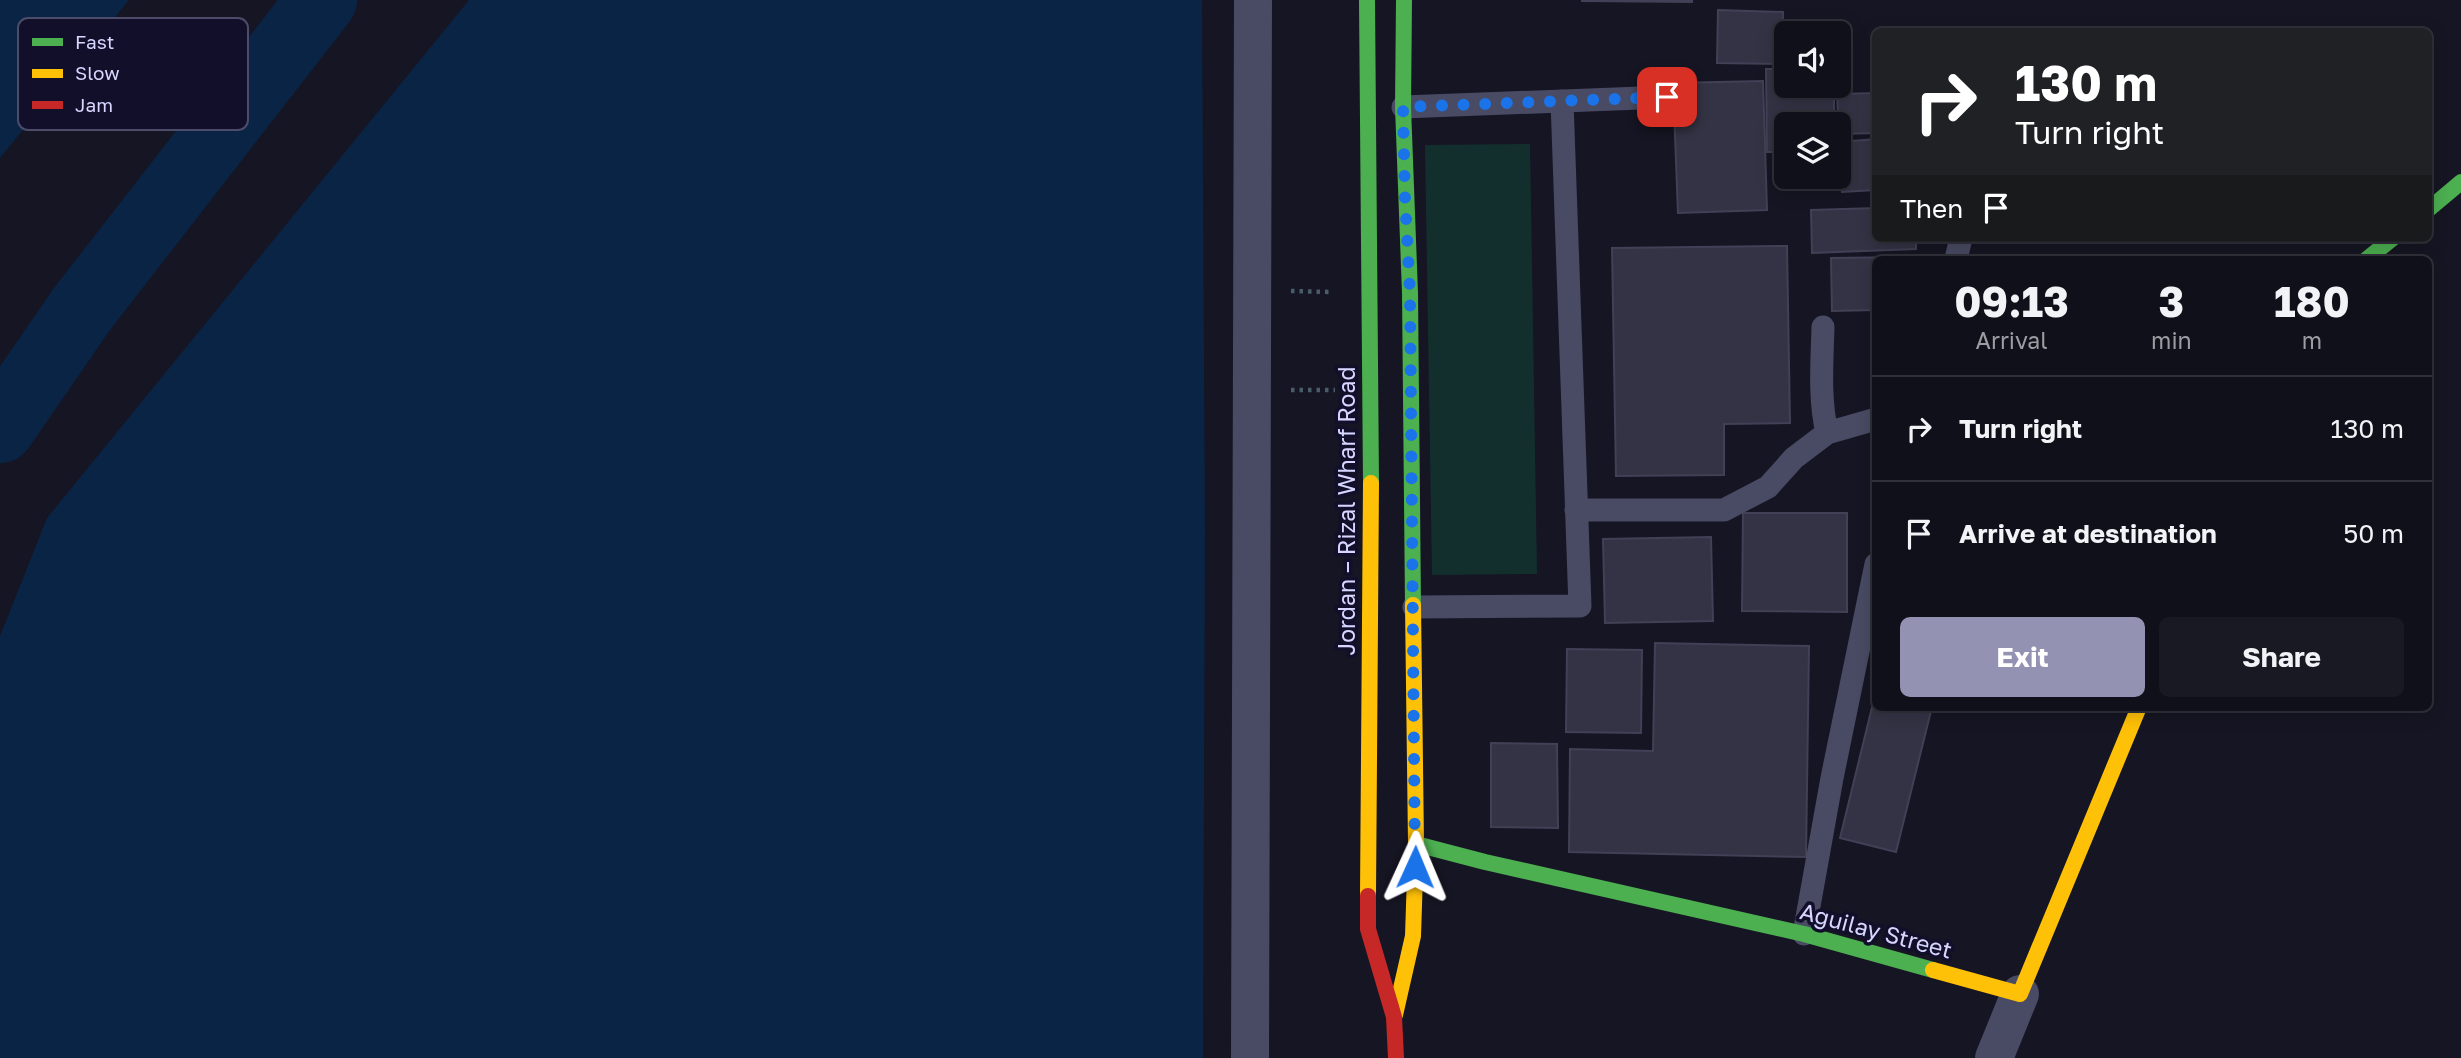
<!DOCTYPE html>
<html lang="en">
<head>
<meta charset="utf-8">
<style>
	:root { --surface:#10101a; --page:#191923; --text:#f1f3f6; --muted:#9c9da2; --line:#303039; --accent:#9392b2 }
	body { margin:0; font-family:"Golos Text",sans-serif; background:var(--page); color:var(--text); height:100vh; display:flex; flex-direction:column; font-size:26px; white-space:nowrap }
	* { box-sizing:border-box; margin:0 }
	p { font-size:23px; color:var(--muted) }
	.icon { flex:none; width:38px; height:38px; fill:none; stroke:currentColor; stroke-width:2; stroke-linecap:round; stroke-linejoin:round }
	.map { position:relative; flex:1; overflow:hidden }
	.panel { position:absolute; left:1872px; top:256px; width:560px; height:455px; display:flex; flex-direction:column; background:var(--surface); border-radius:10px; box-shadow:0 4px 18px #0003,0 0 0 2px var(--line) }
	.panel>* { flex:none }
	.hud { position:absolute; left:1872px; top:28px; width:560px; height:214px; border-radius:10px; box-shadow:0 4px 18px #0003,0 0 0 2px var(--line); background:#202124; color:#fff; overflow:hidden }
	.fabs { position:absolute; left:1774px; top:21px; display:grid; gap:14px }
	.fabs a { display:grid; place-items:center; width:77px; height:77px; border-radius:10px; background:var(--surface); box-shadow:0 4px 18px #0003,0 0 0 2px var(--line); font-size:35px }
	.pin { position:absolute; display:grid; place-items:center; width:60px; height:60px; color:#fff; margin:-30px; border-radius:14px; box-shadow:0 4px 10px #0006 }
	.me { position:absolute; width:77px; margin:-38px; rotate:1deg; stroke-linejoin:round; filter:drop-shadow(0 0 5px #0008) }
	.turn { display:flex; align-items:center; gap:24px; height:147px; padding:0 28px; font-size:32px }
	.turn .icon { width:91px; height:91px; stroke-width:2.5 }
	.turn b { display:block; font-size:49px; line-height:60px }
	.then { display:flex; align-items:center; height:66px; padding:0 28px; background:#0003; gap:14px; font-size:26px }
	.eta { display:flex; justify-content:space-evenly; align-items:center; height:119px; text-align:center }
	.eta b { font-size:42px; font-weight:700; line-height:49px }
	.button { display:flex; gap:14px; margin-top:auto; padding:14px 28px }
	.button a { flex:1; height:80px; border-radius:10px; background:var(--accent); color:#fff; font-size:28px; font-weight:700; line-height:80px; text-align:center }
	.button a+a { background:var(--page); color:var(--text) }
	ul { padding:0; list-style:none }
	li { display:flex; align-items:center; gap:21px; height:105px; padding:0 28px; border-top:2px solid var(--line) }
	li div { flex:1 }
	li b { display:block; font-size:26px }
	li em { font-style:normal }
	.map>svg:first-child { display:block }
	.green { fill:#132f2d }
	.water { fill:#092445 }
	.lines { fill:none; stroke-linecap:round; stroke-linejoin:round }
	.river { stroke:#092445; stroke-width:70 }
	.building { fill:#343345; stroke:#414056; stroke-width:2 }
	.path { stroke:#4a5c69; stroke-width:4.5; stroke-dasharray:3.5 5; stroke-linecap:butt }
	.lane { stroke:#494b64; stroke-width:23 }
	.street { stroke:#494b64; stroke-width:38 }
	.fast { stroke:#4caf50; stroke-width:16 }
	.slow { stroke:#ffc107; stroke-width:16 }
	.jam { stroke:#c62828; stroke-width:16 }
	.route { stroke:#1a73e8; stroke-width:12; stroke-dasharray:0 21.6 }
	.labels { text-anchor:middle; stroke-width:7; stroke-linejoin:round; paint-order:stroke }
	.street-label { font-size:23px; fill:#d7d6ff; stroke:#110f29 }
	.key { fill:#110f29; stroke:#4c4b69; stroke-width:2 }
	.key-label { font-size:19px; fill:#d7d6ff }
</style>
</head>
<body>
<div class="map">
<svg width="2461" height="1058" viewBox="0 0 2461 1058">
	<rect width="100%" height="100%" fill="#161523"/>
	<!-- green -->
	<path class="green" d="M 1530,144 L 1537,574 L 1432,575 L 1425,145 Z"/>
	<!-- water -->
	<path class="water" d="M 0,0 L 129,0 L 0,158 Z
		M 469,0 L 1202,0 L 1205,532 L 1203,1058 L 0,1058 L 0,636 L 47,518 Z"/>
	<g class="lines">
		<!-- river -->
		<path class="river" d="M 0,428 L 82,309 L 322,0"/>
	</g>
	<!-- building -->
	<path class="building" d="M 1582,0 L 1692,0 L 1692,2 L 1582,1 Z
		M 1718,10 L 1783,12 L 1782,64 L 1717,63 Z
		M 1766,69 L 1787,69 L 1787,86 L 1834,86 L 1834,124 L 1787,124 L 1787,152 L 1767,152 Z
		M 1763,81 L 1767,210 L 1678,213 L 1673,83 Z
		M 1876,93 L 1876,133 L 1839,134 L 1837,94 Z
		M 1876,139 L 1876,190 L 1842,192 L 1839,142 Z
		M 1876,208 L 1876,238 L 1916,238 L 1916,249 L 1812,253 L 1811,210 Z
		M 1787,246 L 1790,423 L 1724,424 L 1724,475 L 1616,476 L 1612,248 Z
		M 1905,257 L 1905,259 L 1876,259 L 1876,310 L 1832,311 L 1831,258 Z
		M 1743,513 L 1847,513 L 1847,612 L 1742,611 Z
		M 1711,537 L 1713,621 L 1605,623 L 1603,539 Z
		M 1655,643 L 1809,646 L 1806,857 L 1569,852 L 1570,749 L 1653,751 Z
		M 1567,649 L 1642,650 L 1641,733 L 1566,732 Z
		M 1876,691 L 1876,707 L 1932,707 L 1896,852 L 1840,838 Z
		M 1491,743 L 1557,744 L 1558,828 L 1491,827 Z"/>
	<g class="lines">
		<!-- path -->
		<path class="path" d="M 1291,291 L 1331,292
			M 1291,390 L 1335,390"/>
		<!-- lane -->
		<path class="lane" d="M 1403,107 L 1667,97
			M 1956,259 L 1961,238
			M 1827,433 L 1876,419
			M 1576,510 L 1724,510 L 1768,487 L 1794,458 L 1827,433 C 1819,398 1822,363 1823,327
			M 1414,607 L 1580,606 L 1562,101
			M 1804,934 L 1832,778 L 1876,564"/>
		<!-- street -->
		<path class="street" d="M 1250,1058 L 1253,0
			M 1994,1058 L 2020,994"/>
		<!-- fast -->
		<path class="fast" d="M 1367,0 L 1371,483
			M 1404,0 L 1403,107 L 1410,293 L 1413,605
			M 2429,209 L 2461,182
			M 2367,259 L 2393,238
			M 1416,844 L 1485,862 L 1804,934 L 1933,970"/>
		<!-- slow -->
		<path class="slow" d="M 1368,896 L 1371,483
			M 1933,970 L 2020,994 L 2139,707
			M 1395,1015 L 1413,936 L 1416,844 L 1413,605"/>
		<!-- jam -->
		<path class="jam" d="M 1368,896 L 1368,929 L 1394,1017 L 1396,1058"/>
	</g>
	<g class="lines">
		<!-- route -->
		<path class="route" d="M 1415,867 L 1410,293 L 1405,198 L 1403,107 L 1667,97"/>
	</g>
	<g class="labels">
		<!-- street labels -->
		<g class="street-label">
			<text transform="translate(1347 511) rotate(-90)" y="8">Jordan – Rizal Wharf Road</text>
			<text transform="translate(1876 931) rotate(15)" y="8">Aguilay Street</text>
		</g>
	</g>
	<!-- legend -->
	<rect x="18" y="18" width="230" height="112" rx="10" class="key"/>
	<rect x="32" y="38" width="31" height="8" fill="#4caf50"/>
	<rect x="32" y="69" width="31" height="9" fill="#ffc107"/>
	<rect x="32" y="101" width="31" height="8" fill="#c62828"/>
	<g class="key-label">
		<text x="75" y="49">Fast</text>
		<text x="75" y="80">Slow</text>
		<text x="75" y="112">Jam</text>
	</g>
</svg>
<div class="fabs">
<a><svg class="icon" aria-label="sound" viewBox="0 0 24 24"><path d="M4 9h4l5-4v14l-5-4H4zM17 9q2 3 0 6"/></svg></a>
<a><svg class="icon" aria-label="layers" viewBox="0 0 24 24"><path d="M12 4l9 5-9 5-9-5zM3 14l9 5 9-5"/></svg></a>
</div>
<div class="pin" style="left:1667px;top:97px;background:#d93025"><svg class="icon" aria-label="arrive" viewBox="0 0 24 24"><path d="M6 21V4h12l-3 4 3 4H6"/></svg></div>
<svg class="me" style="left:1415px;top:867px" viewBox="-20 -20 40 40"><path d="M0-17L14 15 0 8-14 15z" fill="#1a73e8" stroke="#fff" stroke-width="4"/></svg>
<div class="hud">
<div class="turn"><svg class="icon" aria-label="right" viewBox="0 0 24 24"><path d="M7 20v-9h11M14 6l5 5-5 5"/></svg><div><b>130 m</b>Turn right</div></div>
<div class="then">Then<svg class="icon" aria-label="arrive" viewBox="0 0 24 24"><path d="M6 21V4h12l-3 4 3 4H6"/></svg></div>
</div>
<section class="panel">
<div class="eta">
<div><b>09:13</b><p>Arrival</p></div>
<div><b>3</b><p>min</p></div>
<div><b>180</b><p>m</p></div>
</div>
<ul>
<li><svg class="icon" aria-label="right" viewBox="0 0 24 24"><path d="M7 20v-9h11M14 6l5 5-5 5"/></svg><div><b>Turn right</b></div><em>130 m</em></li>
<li><svg class="icon" aria-label="arrive" viewBox="0 0 24 24"><path d="M6 21V4h12l-3 4 3 4H6"/></svg><div><b>Arrive at destination</b></div><em>50 m</em></li>
</ul>
<div class="button"><a>Exit</a><a>Share</a></div>
</section>
</div>
</body>
</html>
